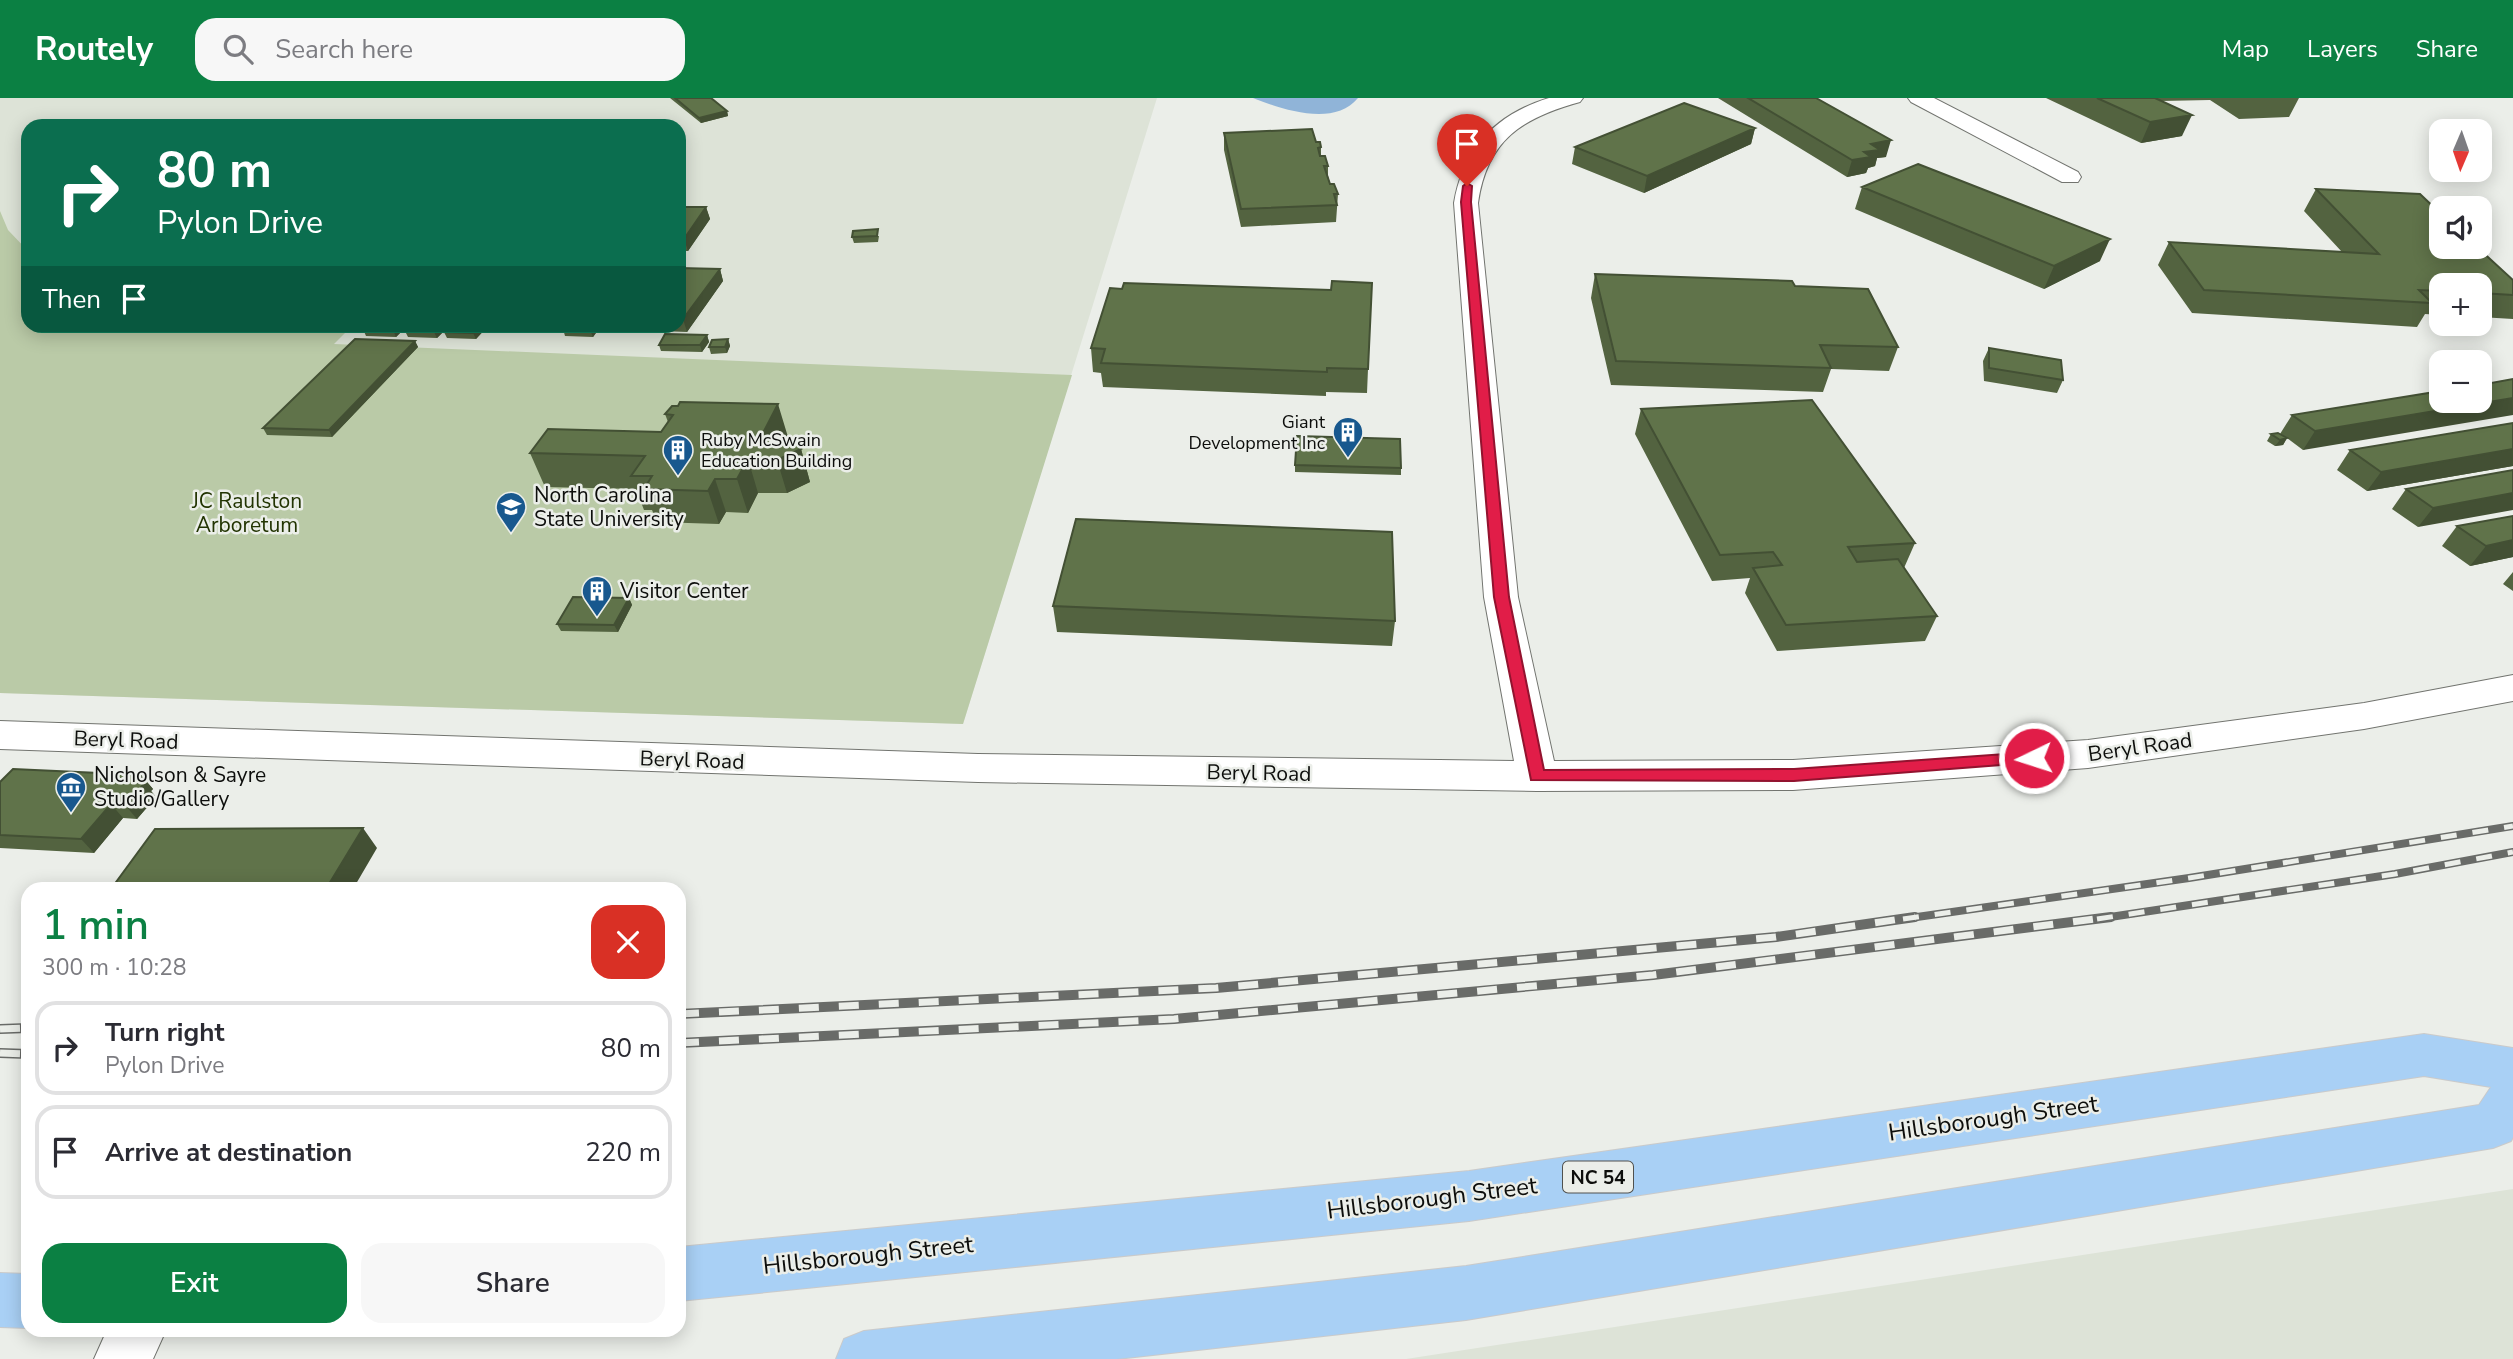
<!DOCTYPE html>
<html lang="en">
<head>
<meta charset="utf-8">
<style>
	:root { --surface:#fff; --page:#f7f7f7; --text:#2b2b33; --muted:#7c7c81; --line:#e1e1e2; --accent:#0b8043 }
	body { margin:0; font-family:"Nunito Sans",sans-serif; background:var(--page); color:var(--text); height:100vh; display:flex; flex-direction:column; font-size:26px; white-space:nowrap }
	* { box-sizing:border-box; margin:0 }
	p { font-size:23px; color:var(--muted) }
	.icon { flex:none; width:38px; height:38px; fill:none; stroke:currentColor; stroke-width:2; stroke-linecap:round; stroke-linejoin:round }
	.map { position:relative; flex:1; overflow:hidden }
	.drawer { position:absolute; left:21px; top:784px; width:665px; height:455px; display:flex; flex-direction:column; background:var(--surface); border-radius:21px; box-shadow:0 4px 18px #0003 }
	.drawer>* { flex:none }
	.guide { position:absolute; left:21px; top:21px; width:665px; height:214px; border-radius:21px; box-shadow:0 4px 18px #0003; background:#0b6e4f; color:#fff; overflow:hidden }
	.needle { width:46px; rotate:182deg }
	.buttons { position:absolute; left:2429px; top:21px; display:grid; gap:14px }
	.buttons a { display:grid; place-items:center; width:63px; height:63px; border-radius:14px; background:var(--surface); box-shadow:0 4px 18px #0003; font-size:35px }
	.pin { position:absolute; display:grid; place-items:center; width:60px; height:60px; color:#fff; margin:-72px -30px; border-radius:50% 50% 50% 0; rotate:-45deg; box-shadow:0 0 7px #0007 }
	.pin .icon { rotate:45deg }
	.me { position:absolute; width:77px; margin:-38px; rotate:266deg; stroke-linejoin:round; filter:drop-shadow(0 0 5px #0008) }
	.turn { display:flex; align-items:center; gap:24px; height:147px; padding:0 21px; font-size:32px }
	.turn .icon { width:91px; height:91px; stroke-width:2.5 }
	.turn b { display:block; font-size:49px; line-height:60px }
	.then { display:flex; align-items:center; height:66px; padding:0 21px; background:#0003; gap:14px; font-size:26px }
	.round { display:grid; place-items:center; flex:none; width:74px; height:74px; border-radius:21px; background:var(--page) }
	.overview { display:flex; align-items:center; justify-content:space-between; height:119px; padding:0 21px }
	h1 { font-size:42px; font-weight:600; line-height:52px; color:var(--accent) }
	.primary-button { display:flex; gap:14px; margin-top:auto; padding:14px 21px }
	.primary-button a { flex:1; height:80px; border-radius:21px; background:var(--accent); color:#fff; font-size:28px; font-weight:600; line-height:80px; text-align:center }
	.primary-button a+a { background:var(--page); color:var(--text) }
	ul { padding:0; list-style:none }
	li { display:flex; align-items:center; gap:21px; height:94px; margin:0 14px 10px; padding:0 7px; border:4px solid var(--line); border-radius:21px }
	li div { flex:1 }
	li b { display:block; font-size:26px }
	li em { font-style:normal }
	header { display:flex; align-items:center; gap:42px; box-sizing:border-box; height:98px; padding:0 35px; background:var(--accent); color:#fff }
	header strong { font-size:33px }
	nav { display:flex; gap:38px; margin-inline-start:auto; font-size:24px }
	.search { width:490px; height:63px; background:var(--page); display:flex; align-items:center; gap:18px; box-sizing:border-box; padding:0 24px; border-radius:21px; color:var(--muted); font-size:26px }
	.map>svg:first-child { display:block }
	.built { fill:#dde3d7; fill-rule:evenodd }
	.green { fill:#bacaa7 }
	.water { fill:#90b4d8 }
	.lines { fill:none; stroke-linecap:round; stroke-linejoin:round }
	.minor-casing { stroke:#72746f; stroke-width:2 }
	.major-casing { stroke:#cacaca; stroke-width:2 }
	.minor { fill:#fff; fill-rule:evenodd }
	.major { fill:#a9d0f5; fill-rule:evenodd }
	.rail-far1-casing { stroke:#696b68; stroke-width:8 }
	.rail-casing { stroke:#696b68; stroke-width:10 }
	.rail-far1 { stroke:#ebeee9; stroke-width:5; stroke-dasharray:16; stroke-linecap:butt }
	.rail { stroke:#ebeee9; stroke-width:7; stroke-dasharray:20; stroke-linecap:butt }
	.wall { fill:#536340 }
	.shaded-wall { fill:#435034 }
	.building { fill:#60734a; stroke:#435034; stroke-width:2 }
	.route { fill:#e11d48; stroke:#92132f; stroke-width:2 }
	.labels { text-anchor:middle; stroke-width:5; stroke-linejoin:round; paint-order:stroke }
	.far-poi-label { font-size:18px; fill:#0d0e0c; stroke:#ebeee9; text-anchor:end }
	.shield { fill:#ebeee9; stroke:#50514e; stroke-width:2 }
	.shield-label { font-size:19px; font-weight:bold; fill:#0d0e0c }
	.poi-label { font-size:21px; fill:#0d0e0c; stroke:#ebeee9; text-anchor:start }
	.park-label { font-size:21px; fill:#223402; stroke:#ebeee9 }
	.street-label { font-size:21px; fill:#0d0e0c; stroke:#ebeee9 }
	.near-street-label { font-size:24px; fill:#0d0e0c; stroke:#ebeee9 }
</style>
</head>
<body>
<header>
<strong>Routely</strong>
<div class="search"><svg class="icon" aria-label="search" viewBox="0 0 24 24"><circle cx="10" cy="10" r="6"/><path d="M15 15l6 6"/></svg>Search here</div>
<nav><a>Map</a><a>Layers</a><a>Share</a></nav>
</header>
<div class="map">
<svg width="2513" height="1261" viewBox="0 0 2513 1261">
	<rect width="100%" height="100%" fill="#ebeee9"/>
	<!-- built -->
	<path class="built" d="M 0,0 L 1157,0 L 963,626 L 0,595 ZM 28,28 L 679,28 L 679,228 L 28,228 Z
		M 2513,1091 L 2513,1261 L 1406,1261 Z"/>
	<!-- green -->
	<path class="green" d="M 0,113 L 8,132 L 28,153 L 28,228 L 352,228 L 334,246 L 1072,277 L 963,626 L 0,595 Z"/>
	<!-- water -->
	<path class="water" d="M 1253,0 L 1358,0 C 1334,29 1284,12 1253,0 Z"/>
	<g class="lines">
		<!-- minor casing -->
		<g class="minor-casing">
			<path id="minor" d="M 1549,0 L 1583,0 L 1580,4 C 1522,20 1487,42 1478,105 L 1518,499 L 1554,663 L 1793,662 L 2088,642 L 2364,605 L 2513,577 L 2513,603 L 2364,631 L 2088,670 L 1793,692 L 1537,693 L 978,684 L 0,651 L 0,623 L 978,656 L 1514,663 L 1484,499 L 1454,105 C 1463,51 1496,16 1549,0 Z
				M 1908,0 L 1934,0 L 2078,74 L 2081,79 L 2078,84 L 2062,84 L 1911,4 Z
				M 107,1232 L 166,1232 L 153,1261 L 94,1261 Z"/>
		</g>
		<!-- major casing -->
		<g class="major-casing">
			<path id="major" d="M 2424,936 L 2513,950 L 2513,1039 L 2511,1043 L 2493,1050 L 1466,1222 L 1117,1261 L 836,1261 L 844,1241 L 864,1233 L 1466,1168 L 2479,1007 L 2491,989 L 2424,978 L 1469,1123 L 679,1203 L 679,1149 L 1469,1073 Z
				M 0,1175 L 28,1176 L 28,1230 L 0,1229 Z"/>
		</g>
		<!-- minor -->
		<use href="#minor" class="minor"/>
		<!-- major -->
		<use href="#major" class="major"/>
		<!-- rail-far1 casing -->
		<g class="rail-far1-casing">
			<path id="rail-far1" d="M 1903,821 L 2189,780 L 2513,728
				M 2097,821 L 2395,776 L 2513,754"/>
		</g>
		<!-- rail casing -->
		<g class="rail-casing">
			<path id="rail" d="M 679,916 L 1216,890 L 1776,839 L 1915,819
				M 0,931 L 28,930
				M 679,945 L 1174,921 L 1653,877 L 2111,819
				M 0,955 L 28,956"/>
		</g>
		<!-- rail-far1 -->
		<use href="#rail-far1" class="rail-far1"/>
		<!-- rail -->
		<use href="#rail" class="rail"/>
	</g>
	<!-- wall -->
	<path class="wall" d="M 670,0 L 711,0 L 727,13 L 728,18 L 701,25 Z
		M 1718,0 L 1816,0 L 1886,59 L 1877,60 L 1875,68 L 1868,70 L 1866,75 L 1847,79 Z
		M 2046,0 L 2299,0 L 2289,19 L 2239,21 L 2210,2 L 2161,3 L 2182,38 L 2141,45 Z
		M 1755,30 L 1751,46 L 1644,95 L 1572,66 L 1575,49 Z
		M 1224,35 L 1316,44 L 1321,49 L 1321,58 L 1328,68 L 1328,78 L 1330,86 L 1338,96 L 1336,124 L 1241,129 L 1224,52 Z
		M 1862,89 L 2100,163 L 2044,191 L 1855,111 Z
		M 2316,91 L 2513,197 L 2513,221 L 2480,219 L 2480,187 L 2441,187 L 2441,217 L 2425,216 L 2417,229 L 2192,215 L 2158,167 L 2169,144 L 2342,154 L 2304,113 Z
		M 679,109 L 706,109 L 710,121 L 688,153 L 679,153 Z
		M 879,138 L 878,144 L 854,145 L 852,139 Z
		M 679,170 L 720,171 L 723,183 L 687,234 L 636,232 L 634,228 L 679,228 Z
		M 1595,176 L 1795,188 L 1898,249 L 1889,273 L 1831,271 L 1823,294 L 1611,287 L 1591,200 Z
		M 407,228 L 396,239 L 366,238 L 363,231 Z
		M 410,228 L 449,228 L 437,240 L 408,239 L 405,233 Z
		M 488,228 L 476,241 L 447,240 L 444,234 Z
		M 601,228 L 593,239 L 565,238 L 563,231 Z
		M 707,237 L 709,244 L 702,254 L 661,253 L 659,247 Z
		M 728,241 L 730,248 L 727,255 L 711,256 L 709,249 Z
		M 415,243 L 418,249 L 332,339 L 267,337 L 263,330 Z
		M 1091,250 L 1368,271 L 1367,295 L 1326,294 L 1326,298 L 1103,289 L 1101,275 L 1093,274 Z
		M 1989,250 L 2063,282 L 2057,295 L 1984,283 L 1983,263 Z
		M 2441,293 L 2303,352 L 2287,340 L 2283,347 L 2275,348 L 2267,343 L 2271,336 L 2280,336 L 2292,317 Z
		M 672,308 L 788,339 L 801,351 L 810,384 L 787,395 L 758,395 L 748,415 L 726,414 L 719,426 L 657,424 L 652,412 L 644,412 L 636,391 L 545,389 L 530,355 L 661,334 L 668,324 L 665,316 Z
		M 1641,311 L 1915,445 L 1904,470 L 1937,518 L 1925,543 L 1777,553 L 1745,495 L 1750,480 L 1712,483 L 1635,336 Z
		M 2513,325 L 2513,368 L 2367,393 L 2337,372 L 2350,352 Z
		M 1295,367 L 1401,370 L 1401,377 L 1295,374 Z
		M 2513,372 L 2418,429 L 2392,411 L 2406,391 Z
		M 2513,418 L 2513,459 L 2470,468 L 2442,448 L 2457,428 Z
		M 2513,474 L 2513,493 L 2503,486 Z
		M 629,500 L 632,507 L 618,534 L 561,533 L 557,526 Z
		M 1053,508 L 1395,523 L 1392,548 L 1057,534 Z
		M 141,677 L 153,691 L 151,693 L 156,699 L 137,721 L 123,720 L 94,755 L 0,750 L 0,684 Z"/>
	<!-- shaded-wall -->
	<path class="shaded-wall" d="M 727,13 L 728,18 L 701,25 L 699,20 Z
		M 2192,17 L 2182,38 L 2141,45 L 2150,24 Z
		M 1755,30 L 1751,46 L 1644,95 L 1647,78 Z
		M 1891,42 L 1886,59 L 1877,60 L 1875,68 L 1868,70 L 1866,75 L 1847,79 L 1852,62 L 1871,46 Z
		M 706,109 L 710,121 L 688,153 L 684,141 Z
		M 2110,141 L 2100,163 L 2044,191 L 2054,168 Z
		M 720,171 L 723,183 L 687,234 L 683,221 Z
		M 398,228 L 407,228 L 396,239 L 393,232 Z
		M 440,228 L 449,228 L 437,240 L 434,234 Z
		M 480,228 L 488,228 L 476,241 L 473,235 Z
		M 594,228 L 601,228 L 593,239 L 590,232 Z
		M 707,237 L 709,244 L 702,254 L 700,247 Z
		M 728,241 L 730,248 L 727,255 L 725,249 Z
		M 415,243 L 418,249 L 332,339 L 329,332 Z
		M 2513,300 L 2513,317 L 2303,352 L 2315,333 Z
		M 778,306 L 788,339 L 776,362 L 762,337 Z
		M 2287,340 L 2283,347 L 2275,348 L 2280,342 Z
		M 801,351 L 810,384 L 787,395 L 777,362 Z
		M 2513,351 L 2513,368 L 2367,393 L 2381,374 Z
		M 748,361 L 758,395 L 748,415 L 737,381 Z
		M 715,381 L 726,414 L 719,426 L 708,393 Z
		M 2513,395 L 2513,412 L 2418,429 L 2433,410 Z
		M 2513,442 L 2513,459 L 2470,468 L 2486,448 Z
		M 629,500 L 632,507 L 618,534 L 614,527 Z
		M 141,677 L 153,691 L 151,693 L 156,699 L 137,721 L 125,707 L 135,685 Z
		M 111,706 L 123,720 L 94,755 L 81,741 Z
		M 363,730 L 377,750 L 353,791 L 326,791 Z"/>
	<!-- building -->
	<path class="building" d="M 675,0 L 711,0 L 727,13 L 699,20 Z
		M 1748,0 L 1816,0 L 1891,42 L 1871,46 L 1880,52 L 1864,54 L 1871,59 L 1852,62 Z
		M 2097,0 L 2155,0 L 2192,17 L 2150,24 Z
		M 1684,5 L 1755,30 L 1647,78 L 1575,49 Z
		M 1312,31 L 1316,44 L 1320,44 L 1321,49 L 1318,50 L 1320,58 L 1325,58 L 1328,68 L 1324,68 L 1330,86 L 1334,86 L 1338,96 L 1334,96 L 1337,107 L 1241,111 L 1224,35 Z
		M 1918,66 L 2110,141 L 2054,168 L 1862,89 Z
		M 2316,91 L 2420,96 L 2441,116 L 2441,149 L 2477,149 L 2513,182 L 2513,197 L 2480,195 L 2480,187 L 2441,187 L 2441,193 L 2419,192 L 2432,205 L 2204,192 L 2169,144 L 2379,156 Z
		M 679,109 L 706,109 L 684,141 L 679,141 Z
		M 878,131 L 877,138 L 852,139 L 853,133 Z
		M 679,170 L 720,171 L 683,221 L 679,221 Z
		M 1595,176 L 1792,183 L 1795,188 L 1868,191 L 1898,249 L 1820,247 L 1831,270 L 1616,263 Z
		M 1332,183 L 1372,185 L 1368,271 L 1327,270 L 1327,274 L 1101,265 L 1105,251 L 1091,250 L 1110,190 L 1122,191 L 1124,185 L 1331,192 Z
		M 367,228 L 398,228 L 393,232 L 363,231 Z
		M 410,228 L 440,228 L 434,234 L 405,233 Z
		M 451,228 L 480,228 L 473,235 L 444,234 Z
		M 566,228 L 594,228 L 590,232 L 563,231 Z
		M 665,236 L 707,237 L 700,247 L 659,247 Z
		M 355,241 L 415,243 L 329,332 L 263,330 Z
		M 728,241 L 725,249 L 709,249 L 712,242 Z
		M 1989,250 L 2061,262 L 2063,282 L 1989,270 Z
		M 2513,281 L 2513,300 L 2315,333 L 2292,317 L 2441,293 L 2441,303 L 2480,303 L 2480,287 Z
		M 1812,302 L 1915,445 L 1848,449 L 1857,464 L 1898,461 L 1937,518 L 1786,527 L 1753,470 L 1782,467 L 1773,454 L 1720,457 L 1641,311 Z
		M 680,304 L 778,306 L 762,337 L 788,340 L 801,351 L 777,362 L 748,361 L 737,381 L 715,381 L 708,393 L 644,391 L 652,378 L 631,378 L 645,358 L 530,355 L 548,331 L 661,334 L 673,317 L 665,316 L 672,308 L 678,308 Z
		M 2513,325 L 2513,351 L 2381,374 L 2350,352 Z
		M 2278,335 L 2287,340 L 2280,342 L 2271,336 Z
		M 1297,338 L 1400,341 L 1401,370 L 1295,367 Z
		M 2513,372 L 2513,395 L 2433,410 L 2406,391 Z
		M 2513,418 L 2513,442 L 2486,448 L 2457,428 Z
		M 1076,421 L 1392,434 L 1395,523 L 1053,508 Z
		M 573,499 L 629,500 L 614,527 L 557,526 Z
		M 13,671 L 141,677 L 135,685 L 145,685 L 125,707 L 111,706 L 81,741 L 0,737 L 0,684 Z
		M 363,730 L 326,791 L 111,791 L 155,731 Z"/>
	<!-- route -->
	<path class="route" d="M 1467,85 L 1472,88 L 1471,104 L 1509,499 L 1544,672 L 1794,671 L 2034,654 L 2042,660 L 2040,664 L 1794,683 L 1531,682 L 1494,499 L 1461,104 L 1463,88 Z"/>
	<!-- icons -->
	<defs>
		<g id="building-pin" transform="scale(1.575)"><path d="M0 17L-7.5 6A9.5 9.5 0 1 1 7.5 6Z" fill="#18588e" stroke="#ebeee9"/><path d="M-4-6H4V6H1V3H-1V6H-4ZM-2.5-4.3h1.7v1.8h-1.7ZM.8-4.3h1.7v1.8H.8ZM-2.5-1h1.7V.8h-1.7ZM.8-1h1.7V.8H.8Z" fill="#fff"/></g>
		<g id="university-pin" transform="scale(1.575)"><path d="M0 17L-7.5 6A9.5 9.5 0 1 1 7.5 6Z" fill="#18588e" stroke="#ebeee9"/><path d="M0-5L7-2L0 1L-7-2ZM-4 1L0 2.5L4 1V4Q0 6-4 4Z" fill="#fff"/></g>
		<g id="museum-pin" transform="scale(1.575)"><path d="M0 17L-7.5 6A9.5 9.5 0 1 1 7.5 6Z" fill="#18588e" stroke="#ebeee9"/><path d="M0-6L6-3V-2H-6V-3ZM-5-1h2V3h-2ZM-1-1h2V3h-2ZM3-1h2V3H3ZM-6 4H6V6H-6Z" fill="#fff"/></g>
	</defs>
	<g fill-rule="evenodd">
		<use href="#building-pin" x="1348" y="334"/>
		<use href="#building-pin" x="678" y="352"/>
		<use href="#university-pin" x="511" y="409"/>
		<use href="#building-pin" x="597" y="493"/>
		<use href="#museum-pin" x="71" y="689"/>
	</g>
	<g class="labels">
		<!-- far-poi labels -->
		<g class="far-poi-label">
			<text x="1325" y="330">Giant<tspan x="1325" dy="21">Development Inc</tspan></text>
			<text x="701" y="348" text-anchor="start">Ruby McSwain<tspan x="701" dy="21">Education Building</tspan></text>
		</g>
		<!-- shield labels -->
		<rect class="shield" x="1563" y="1063.5" width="70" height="31" rx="5"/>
		<g class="shield-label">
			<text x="1598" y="1086">NC 54</text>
		</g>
		<!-- poi labels -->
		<g class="poi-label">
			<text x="534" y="404">North Carolina<tspan x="534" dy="24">State University</tspan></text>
			<text x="620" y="500">Visitor Center</text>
			<text x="94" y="684">Nicholson &amp; Sayre<tspan x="94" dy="24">Studio/Gallery</tspan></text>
		</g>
		<!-- park labels -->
		<g class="park-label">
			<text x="247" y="410">JC Raulston<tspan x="247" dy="24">Arboretum</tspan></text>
		</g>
		<!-- street labels -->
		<g class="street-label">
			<text transform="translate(126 642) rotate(2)" y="7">Beryl Road</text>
			<text transform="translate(2140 649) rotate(-8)" y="7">Beryl Road</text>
			<text transform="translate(692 662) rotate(2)" y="7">Beryl Road</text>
			<text transform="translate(1259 675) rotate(1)" y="7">Beryl Road</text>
		</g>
		<!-- near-street labels -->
		<g class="near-street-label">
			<text transform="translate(1993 1020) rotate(-8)" y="8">Hillsborough Street</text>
			<text transform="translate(1432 1100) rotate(-7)" y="8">Hillsborough Street</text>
			<text transform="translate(868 1157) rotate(-6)" y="8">Hillsborough Street</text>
		</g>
	</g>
</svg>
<div class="buttons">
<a><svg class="needle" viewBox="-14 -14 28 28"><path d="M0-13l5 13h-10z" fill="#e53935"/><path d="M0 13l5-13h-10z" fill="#7c7c81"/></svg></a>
<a><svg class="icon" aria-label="sound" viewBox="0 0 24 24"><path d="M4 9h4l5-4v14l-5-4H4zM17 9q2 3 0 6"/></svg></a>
<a>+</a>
<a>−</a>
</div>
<div class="pin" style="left:1467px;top:88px;background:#d93025"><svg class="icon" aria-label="arrive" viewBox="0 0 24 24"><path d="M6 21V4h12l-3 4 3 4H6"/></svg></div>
<svg class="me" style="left:2034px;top:660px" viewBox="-20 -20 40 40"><circle r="17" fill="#e11d48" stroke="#fff" stroke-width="3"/><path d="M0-11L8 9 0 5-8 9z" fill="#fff"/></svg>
<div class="guide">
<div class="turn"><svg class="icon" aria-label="right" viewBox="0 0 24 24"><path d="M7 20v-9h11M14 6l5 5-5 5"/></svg><div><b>80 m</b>Pylon Drive</div></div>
<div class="then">Then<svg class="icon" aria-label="arrive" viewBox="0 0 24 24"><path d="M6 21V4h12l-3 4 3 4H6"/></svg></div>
</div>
<section class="drawer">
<div class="overview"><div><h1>1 min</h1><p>300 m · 10:28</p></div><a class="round" style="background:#d93025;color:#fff"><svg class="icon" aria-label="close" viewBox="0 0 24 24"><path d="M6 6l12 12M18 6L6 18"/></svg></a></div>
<ul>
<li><svg class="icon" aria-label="right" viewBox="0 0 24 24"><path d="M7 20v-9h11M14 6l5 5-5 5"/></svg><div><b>Turn right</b><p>Pylon Drive</p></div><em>80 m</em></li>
<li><svg class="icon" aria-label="arrive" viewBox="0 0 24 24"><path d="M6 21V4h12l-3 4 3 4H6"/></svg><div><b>Arrive at destination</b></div><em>220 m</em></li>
</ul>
<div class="primary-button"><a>Exit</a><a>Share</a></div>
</section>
</div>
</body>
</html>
